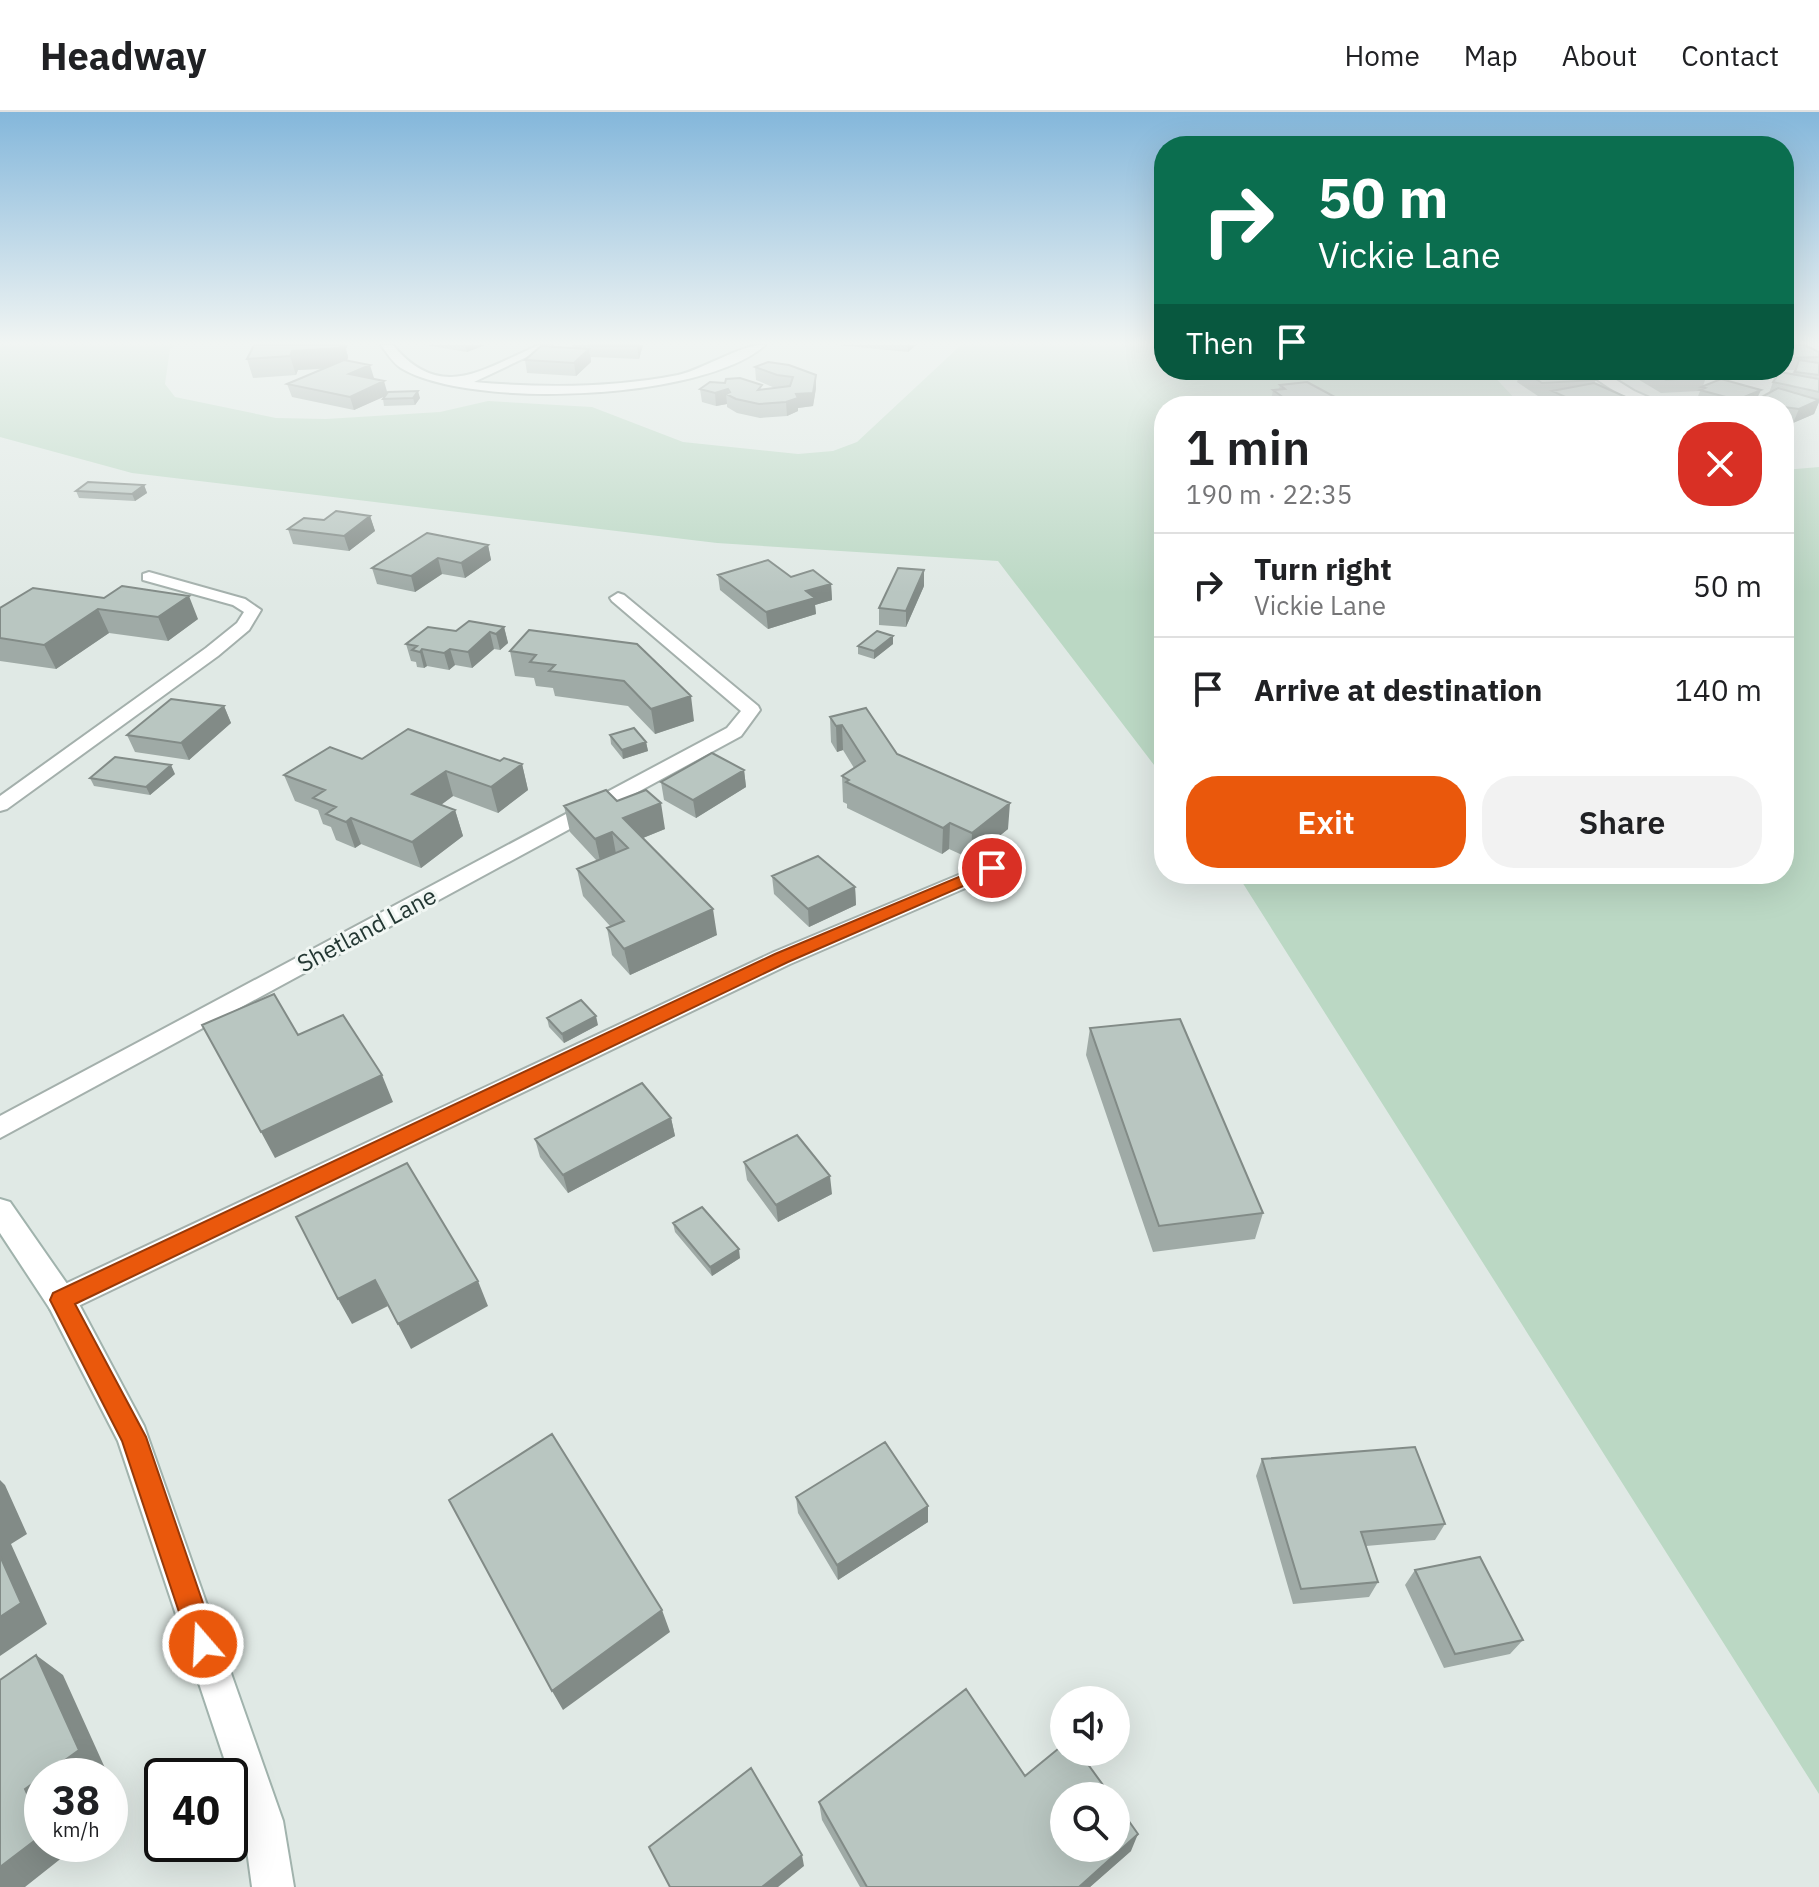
<!DOCTYPE html>
<html lang="en">
<head>
<meta charset="utf-8">
<style>
	:root { --surface:#fff; --page:#f2f2f2; --text:#202124; --muted:#757577; --line:#e0e0e0; --accent:#ea580c }
	body { margin:0; font-family:"IBM Plex Sans",sans-serif; background:var(--page); color:var(--text); height:100vh; display:flex; flex-direction:column; font-size:30px; white-space:nowrap }
	* { box-sizing:border-box; margin:0 }
	p { font-size:26px; color:var(--muted) }
	.icon { flex:none; width:44px; height:44px; fill:none; stroke:currentColor; stroke-width:2; stroke-linecap:round; stroke-linejoin:round }
	.map { position:relative; flex:1; overflow:hidden }
	.sheet { position:absolute; left:1154px; top:284px; width:640px; height:488px; display:flex; flex-direction:column; background:var(--surface); border-radius:32px; box-shadow:0 8px 32px #0002 }
	.sheet>* { flex:none }
	.guide { position:absolute; left:1154px; top:24px; width:640px; height:244px; border-radius:32px; box-shadow:0 8px 32px #0002; background:#0b6e4f; color:#fff; overflow:hidden }
	.tools { position:absolute; left:1050px; top:1574px; display:grid; gap:16px }
	.tools a { display:grid; place-items:center; width:80px; height:80px; border-radius:50%; background:var(--surface); box-shadow:0 8px 32px #0002; font-size:40px }
	.speed { position:absolute; left:24px; top:1646px; display:flex; gap:16px; font-size:40px; font-weight:700; text-align:center }
	.speed>* { display:grid; place-content:center; width:104px; height:104px; border-radius:50%; background:var(--surface); box-shadow:0 8px 32px #0002; line-height:1 }
	.speed small { font-size:20px; font-weight:400 }
	.speed .limit { border:4px solid #111; border-radius:12px; background:#fff; color:#111 }
	.pin { position:absolute; display:grid; place-items:center; width:68px; height:68px; color:#fff; margin:-34px; border:4px solid #fff; border-radius:50%; box-shadow:0 2px 8px #0007 }
	.me { position:absolute; width:88px; margin:-44px; rotate:341deg; stroke-linejoin:round; filter:drop-shadow(0 0 6px #0008) }
	.turn { display:flex; align-items:center; gap:28px; height:168px; padding:0 32px; font-size:36px }
	.turn .icon { width:104px; height:104px; stroke-width:2.5 }
	.turn b { display:block; font-size:56px; line-height:68px }
	.then { display:flex; align-items:center; height:76px; padding:0 32px; background:#0003; gap:16px; font-size:30px }
	.round { display:grid; place-items:center; flex:none; width:84px; height:84px; border-radius:32px; background:var(--page) }
	.summary { display:flex; align-items:center; justify-content:space-between; height:136px; padding:0 32px }
	h1 { font-size:48px; font-weight:600; line-height:60px }
	.button { display:flex; gap:16px; margin-top:auto; padding:16px 32px }
	.button a { flex:1; height:92px; border-radius:32px; background:var(--accent); color:#fff; font-size:32px; font-weight:600; line-height:92px; text-align:center }
	.button a+a { background:var(--page); color:var(--text) }
	ul { padding:0; list-style:none }
	li { display:flex; align-items:center; gap:24px; height:104px; padding:0 32px; border-top:2px solid var(--line) }
	li div { flex:1 }
	li b { display:block; font-size:30px }
	li em { font-style:normal }
	header { display:flex; align-items:center; gap:48px; box-sizing:border-box; height:112px; padding:0 40px; background:var(--surface); border-bottom:2px solid var(--line) }
	header strong { font-size:38px }
	nav { display:flex; gap:44px; margin-inline-start:auto; font-size:28px }
	.map>svg:first-child { display:block }
	.green { fill:#bbd8c4 }
	.lines { fill:none; stroke-linecap:round; stroke-linejoin:round }
	.street-casing { stroke:#a4b0ac; stroke-width:4 }
	.secondary-casing { stroke:#a1b3ad; stroke-width:4 }
	.street { fill:#fff; fill-rule:evenodd }
	.secondary { fill:#fff; fill-rule:evenodd }
	.wall { fill:#9faaa6 }
	.shaded-wall { fill:#828b87 }
	.building { fill:#b9c6c1; stroke:#828b87; stroke-width:2 }
	.route { fill:#ea580c; stroke:#983908; stroke-width:2 }
	.labels { text-anchor:middle; stroke-width:6; stroke-linejoin:round; paint-order:stroke }
	.street-label { font-size:24px; fill:#233733; stroke:#f0f6f3 }
</style>
</head>
<body>
<header>
<strong>Headway</strong>
<nav><a>Home</a><a>Map</a><a>About</a><a>Contact</a></nav>
</header>
<div class="map">
<svg width="1819" height="1775" viewBox="0 0 1819 1775">
	<rect width="100%" height="100%" fill="#e0e9e5"/>
	<!-- green -->
	<path class="green" d="M 0,233 L 176,233 L 170,237 L 165,272 L 175,285 L 276,306 L 326,307 L 440,300 L 488,289 L 592,295 L 683,330 L 798,342 L 833,339 L 857,330 L 961,233 L 1164,233 L 1164,258 L 1488,258 L 1518,290 L 1528,294 L 1164,294 L 1164,666 L 998,449 L 717,431 L 132,361 L 0,325 Z
		M 1819,355 L 1819,1682 L 1237,762 L 1784,762 L 1784,358 Z"/>
	<g class="lines">
		<!-- street casing -->
		<g class="street-casing">
			<path id="street" d="M 381,233 L 393,233 C 441,291 483,257 539,233 L 552,233 L 474,270 C 541,276 612,276 678,263 C 704,257 743,231 765,233 C 705,288 470,298 401,256 C 393,251 387,241 381,233 Z
				M 1586,258 L 1600,258 L 1634,279 L 1668,294 C 1638,294 1608,278 1586,258 Z
				M 149,460 L 245,487 L 261,498 L 249,518 L 218,544 L 7,697 L 0,699 L 0,684 L 206,536 L 237,511 L 244,500 L 233,493 L 143,468 L 143,462 Z
				M 618,481 L 624,483 L 758,594 L 760,598 L 741,624 L 0,1026 L 0,1004 L 727,616 L 741,599 L 612,489 L 610,486 Z
				M 992,749 L 1000,751 L 1003,756 L 1000,761 L 790,852 L 72,1197 L 61,1201 L 50,1197 L 46,1188 L 50,1179 L 774,840 Z"/>
		</g>
		<!-- secondary casing -->
		<g class="secondary-casing">
			<path id="secondary" d="M 0,1087 L 10,1090 L 72,1179 L 144,1314 L 283,1709 L 294,1775 L 252,1775 L 243,1709 L 230,1664 L 118,1329 L 50,1197 L 0,1121 Z"/>
		</g>
		<!-- street -->
		<use href="#street" class="street"/>
		<!-- secondary -->
		<use href="#secondary" class="secondary"/>
	</g>
	<!-- wall -->
	<path class="wall" d="M 254,233 L 347,237 L 346,237 L 348,245 L 347,249 L 374,266 L 372,267 L 387,280 L 420,286 L 415,293 L 384,294 L 383,287 L 384,284 L 354,298 L 292,285 L 287,272 L 324,257 L 298,258 L 296,263 L 253,266 L 247,247 Z
		M 425,233 L 485,233 L 467,240 Z
		M 572,233 L 643,233 L 639,247 L 591,245 L 591,250 L 576,264 L 527,261 L 525,248 L 573,236 Z
		M 837,233 L 916,233 L 908,240 Z
		M 1784,233 L 1819,240 L 1819,290 L 1814,302 L 1793,311 L 1784,310 L 1784,294 L 1753,294 L 1755,291 L 1748,294 L 1703,294 L 1695,292 L 1700,279 L 1661,281 L 1631,263 L 1632,258 L 1693,258 L 1706,265 L 1703,274 L 1756,288 L 1769,281 L 1773,270 L 1792,262 L 1794,258 L 1772,258 L 1784,258 Z
		M 768,250 L 816,276 L 813,294 L 798,296 L 798,299 L 787,304 L 760,306 L 737,301 L 727,295 L 727,292 L 716,294 L 702,290 L 700,277 L 725,271 L 762,277 L 775,276 L 756,268 L 755,255 Z
		M 1507,258 L 1582,258 L 1596,268 L 1594,271 L 1626,285 L 1625,287 L 1660,294 L 1550,294 L 1547,293 L 1550,284 L 1538,284 L 1517,270 L 1518,267 Z
		M 1280,273 L 1344,290 L 1363,294 L 1270,294 L 1273,278 L 1279,277 Z
		M 144,373 L 147,381 L 135,389 L 79,386 L 76,379 Z
		M 370,404 L 375,419 L 349,439 L 293,432 L 288,417 L 324,408 Z
		M 488,433 L 491,448 L 465,466 L 442,462 L 415,480 L 377,472 L 372,456 Z
		M 718,463 L 791,465 L 831,472 L 832,488 L 815,493 L 816,502 L 768,517 L 720,478 Z
		M 924,474 L 906,515 L 879,513 L 879,496 Z
		M 33,476 L 198,507 L 168,529 L 109,521 L 56,557 L 0,549 L 0,496 Z
		M 504,515 L 508,531 L 500,538 L 494,537 L 472,556 L 455,553 L 449,558 L 427,554 L 424,556 L 417,555 L 416,550 L 411,549 L 406,532 L 456,519 Z
		M 637,532 L 694,609 L 655,622 L 628,594 L 555,584 L 553,576 L 536,574 L 534,566 L 515,564 L 510,539 Z
		M 893,532 L 874,547 L 858,542 L 858,534 Z
		M 224,594 L 231,611 L 189,648 L 135,640 L 127,623 Z
		M 830,605 L 897,642 L 1008,717 L 971,747 L 949,737 L 942,742 L 847,696 L 847,692 L 843,690 L 842,664 L 854,656 L 843,638 L 837,640 L 831,630 Z
		M 610,623 L 646,630 L 648,639 L 623,647 L 611,632 Z
		M 362,647 L 500,649 L 522,652 L 528,678 L 498,701 L 453,684 L 441,693 L 455,698 L 463,724 L 421,756 L 361,732 L 355,736 L 336,728 L 331,715 L 323,712 L 318,698 L 295,689 L 284,663 Z
		M 744,658 L 746,675 L 696,706 L 664,688 L 661,670 Z
		M 175,662 L 150,683 L 94,674 L 90,666 Z
		M 617,689 L 665,717 L 643,726 L 717,823 L 630,863 L 612,843 L 607,816 L 610,814 L 583,784 L 577,757 L 597,749 L 570,720 L 564,694 Z
		M 772,764 L 855,775 L 856,793 L 809,815 L 774,782 Z
		M 547,906 L 598,913 L 564,931 L 549,915 Z
		M 1090,916 L 1263,1101 L 1255,1127 L 1153,1140 L 1086,943 Z
		M 671,1006 L 675,1024 L 568,1081 L 540,1045 L 535,1027 Z
		M 744,1050 L 832,1082 L 778,1110 L 747,1068 Z
		M 673,1111 L 740,1146 L 712,1164 L 675,1120 Z
		M 1262,1347 L 1445,1412 L 1435,1428 L 1366,1434 L 1378,1470 L 1369,1485 L 1293,1492 L 1256,1364 Z
		M 796,1385 L 928,1410 L 838,1468 L 798,1401 Z
		M 1415,1458 L 1523,1528 L 1510,1542 L 1444,1556 L 1405,1473 Z
		M 1025,1664 L 1131,1739 L 1090,1775 L 860,1775 L 822,1708 L 819,1690 Z"/>
	<!-- shaded-wall -->
	<path class="shaded-wall" d="M 312,233 L 348,233 L 346,237 L 348,245 L 345,255 L 298,258 L 296,263 L 290,244 L 292,239 Z
		M 465,233 L 485,233 L 467,240 Z
		M 638,233 L 643,233 L 639,247 L 637,234 Z
		M 908,233 L 916,233 L 908,240 Z
		M 589,237 L 591,250 L 576,264 L 574,251 Z
		M 370,253 L 374,266 L 352,276 L 349,262 Z
		M 816,263 L 816,276 L 813,294 L 798,296 L 798,299 L 787,304 L 786,290 Z
		M 384,269 L 388,283 L 354,298 L 350,285 Z
		M 728,277 L 729,284 L 726,282 L 727,292 L 716,294 L 715,281 Z
		M 1761,278 L 1755,291 L 1748,294 L 1735,294 L 1737,288 Z
		M 418,279 L 420,286 L 415,293 L 413,286 Z
		M 1289,285 L 1287,294 L 1282,294 L 1284,286 Z
		M 1626,285 L 1622,294 L 1582,294 L 1583,293 Z
		M 1819,286 L 1819,290 L 1814,302 L 1793,311 L 1799,297 L 1817,289 Z
		M 144,373 L 147,381 L 135,389 L 132,382 Z
		M 370,404 L 375,419 L 349,439 L 344,424 Z
		M 488,433 L 491,448 L 465,466 L 461,451 Z
		M 438,446 L 442,462 L 415,480 L 411,464 Z
		M 924,458 L 924,474 L 906,515 L 906,499 Z
		M 831,472 L 832,488 L 815,493 L 816,502 L 768,517 L 766,500 L 806,479 Z
		M 189,484 L 198,507 L 168,529 L 158,505 Z
		M 98,497 L 109,521 L 56,557 L 44,533 Z
		M 504,515 L 508,531 L 500,538 L 496,522 Z
		M 490,520 L 494,537 L 472,556 L 468,540 Z
		M 893,524 L 893,532 L 874,547 L 874,539 Z
		M 422,537 L 427,554 L 424,556 L 420,540 Z
		M 450,537 L 455,553 L 449,558 L 444,541 Z
		M 691,584 L 694,609 L 655,622 L 651,597 Z
		M 224,594 L 231,611 L 189,648 L 181,631 Z
		M 842,613 L 843,638 L 837,640 L 836,614 Z
		M 646,630 L 648,639 L 623,647 L 622,638 Z
		M 522,652 L 528,678 L 498,701 L 491,675 Z
		M 171,653 L 175,662 L 150,683 L 146,675 Z
		M 744,658 L 746,675 L 696,706 L 693,688 Z
		M 446,659 L 453,684 L 420,708 L 412,682 Z
		M 661,691 L 665,717 L 628,732 L 623,706 Z
		M 1010,691 L 1008,717 L 971,747 L 972,721 Z
		M 455,698 L 463,724 L 421,756 L 412,730 Z
		M 351,706 L 361,732 L 355,736 L 346,710 Z
		M 950,711 L 949,737 L 942,742 L 943,716 Z
		M 612,720 L 617,747 L 601,753 L 595,727 Z
		M 855,775 L 856,793 L 809,815 L 808,797 Z
		M 713,797 L 717,823 L 630,863 L 624,837 Z
		M 596,904 L 598,913 L 564,931 L 562,922 Z
		M 382,963 L 393,990 L 275,1046 L 261,1020 Z
		M 671,1006 L 675,1024 L 568,1081 L 563,1063 Z
		M 830,1064 L 832,1082 L 778,1110 L 776,1093 Z
		M 739,1137 L 740,1146 L 712,1164 L 710,1155 Z
		M 375,1168 L 388,1194 L 352,1212 L 338,1187 Z
		M 478,1169 L 488,1194 L 411,1237 L 398,1212 Z
		M 0,1368 L 5,1373 L 27,1422 L 11,1432 L 47,1512 L 0,1544 Z
		M 928,1394 L 928,1410 L 838,1468 L 837,1453 Z
		M 662,1498 L 670,1520 L 563,1598 L 552,1579 Z
		M 36,1543 L 63,1563 L 105,1656 L 95,1664 L 42,1664 Z
		M 42,1664 L 42,1715 L 25,1677 Z
		M 1138,1722 L 1131,1739 L 1090,1775 L 1079,1775 Z
		M 42,1723 L 42,1732 L 71,1732 L 73,1737 L 25,1775 L 0,1775 L 0,1755 Z
		M 802,1743 L 804,1754 L 778,1775 L 762,1775 Z"/>
	<!-- building -->
	<path class="building" d="M 254,233 L 341,233 L 339,236 L 292,239 L 290,244 L 247,247 Z
		M 587,233 L 638,233 L 637,234 Z
		M 1784,233 L 1805,233 L 1819,240 L 1819,245 L 1784,246 Z
		M 541,234 L 589,237 L 574,251 L 525,248 Z
		M 344,248 L 370,253 L 349,262 L 384,269 L 350,285 L 287,272 Z
		M 1799,248 L 1819,251 L 1819,263 L 1795,260 Z
		M 768,250 L 789,253 L 816,263 L 813,281 L 796,282 L 798,286 L 786,290 L 759,292 L 736,287 L 726,282 L 730,280 L 728,277 L 715,281 L 700,277 L 710,270 L 725,271 L 726,267 L 740,266 L 762,273 L 758,278 L 790,274 L 793,265 L 777,263 L 755,255 Z
		M 1522,258 L 1582,258 L 1596,268 L 1542,271 Z
		M 1649,258 L 1693,258 L 1706,265 L 1666,268 Z
		M 1780,260 L 1819,267 L 1819,280 L 1773,270 Z
		M 1721,267 L 1761,278 L 1737,288 L 1700,278 L 1705,276 L 1701,275 Z
		M 1307,270 L 1344,290 L 1355,289 L 1363,294 L 1303,294 L 1289,285 L 1284,286 L 1273,278 L 1285,277 L 1280,273 Z
		M 1594,271 L 1626,285 L 1583,293 L 1552,279 Z
		M 1778,276 L 1819,288 L 1799,297 L 1777,294 L 1756,288 Z
		M 418,279 L 413,286 L 383,287 L 388,280 Z
		M 1636,285 L 1660,294 L 1594,294 Z
		M 88,370 L 144,373 L 132,382 L 76,379 Z
		M 336,399 L 370,404 L 344,424 L 288,417 L 304,406 L 324,408 Z
		M 427,421 L 488,433 L 461,451 L 438,446 L 411,464 L 372,456 Z
		M 768,448 L 791,465 L 813,458 L 831,472 L 806,479 L 815,486 L 766,500 L 718,463 Z
		M 898,456 L 924,458 L 906,499 L 879,496 Z
		M 122,474 L 189,484 L 158,505 L 98,497 L 44,533 L 0,526 L 0,496 L 33,476 L 104,486 Z
		M 469,509 L 504,515 L 496,522 L 490,520 L 468,540 L 450,537 L 444,541 L 422,537 L 420,540 L 412,538 L 417,534 L 406,532 L 428,515 L 456,519 Z
		M 529,518 L 637,532 L 691,584 L 651,597 L 624,569 L 549,559 L 555,553 L 530,550 L 536,543 L 510,539 Z
		M 877,519 L 893,524 L 874,539 L 858,534 Z
		M 171,587 L 224,594 L 181,631 L 127,623 Z
		M 866,596 L 897,642 L 1010,691 L 972,721 L 950,711 L 943,716 L 846,670 L 849,668 L 842,664 L 865,649 L 842,613 L 836,614 L 830,605 Z
		M 634,616 L 646,630 L 622,638 L 610,623 Z
		M 408,617 L 500,649 L 504,646 L 522,652 L 491,675 L 446,659 L 412,682 L 455,698 L 412,730 L 351,706 L 346,710 L 326,702 L 336,695 L 313,686 L 325,678 L 284,663 L 330,635 L 362,647 Z
		M 712,641 L 744,658 L 693,688 L 661,670 Z
		M 115,645 L 171,653 L 146,675 L 90,666 Z
		M 606,678 L 617,689 L 646,678 L 661,691 L 623,706 L 713,797 L 624,837 L 607,816 L 624,809 L 577,757 L 628,736 L 612,720 L 595,727 L 564,694 Z
		M 818,744 L 855,775 L 808,797 L 772,764 Z
		M 274,882 L 298,923 L 343,903 L 382,963 L 261,1020 L 202,913 Z
		M 581,888 L 596,904 L 562,922 L 547,906 Z
		M 1180,907 L 1263,1101 L 1159,1114 L 1090,916 Z
		M 642,971 L 671,1006 L 563,1063 L 535,1027 Z
		M 797,1023 L 830,1064 L 776,1093 L 744,1050 Z
		M 407,1051 L 478,1169 L 398,1212 L 375,1168 L 338,1187 L 296,1105 Z
		M 702,1095 L 739,1137 L 710,1155 L 673,1111 Z
		M 552,1322 L 662,1498 L 552,1579 L 449,1388 Z
		M 885,1330 L 928,1394 L 837,1453 L 796,1385 Z
		M 1415,1335 L 1445,1412 L 1361,1420 L 1378,1470 L 1301,1477 L 1262,1347 Z
		M 0,1444 L 21,1491 L 0,1505 Z
		M 1480,1445 L 1523,1528 L 1455,1542 L 1415,1458 Z
		M 36,1543 L 79,1638 L 25,1677 L 42,1715 L 42,1723 L 0,1755 L 0,1568 Z
		M 966,1577 L 1025,1664 L 1064,1632 L 1064,1640 L 1079,1640 L 1111,1684 L 1064,1684 L 1064,1736 L 1116,1736 L 1116,1691 L 1138,1722 L 1079,1775 L 867,1775 L 819,1690 Z
		M 751,1656 L 802,1743 L 762,1775 L 670,1775 L 649,1735 Z"/>
	<!-- sky -->
	<linearGradient id="sky" x2="0" y2="1"><stop stop-color="#84b7db"/><stop offset="0.48" stop-color="#f1f5f3"/><stop offset="1" stop-color="#f1f5f3" stop-opacity="0"/></linearGradient>
	<rect width="1819" height="481" fill="url(#sky)"/>
	<!-- route -->
	<path class="route" d="M 992,751 L 1001,756 L 998,759 L 788,850 L 75,1192 L 146,1325 L 217,1532 L 213,1542 L 203,1546 L 193,1542 L 122,1329 L 50,1188 L 53,1181 L 775,842 Z"/>
	<g class="labels">
		<!-- street labels -->
		<g class="street-label">
			<text transform="translate(367 818) rotate(-28)" y="8">Shetland Lane</text>
		</g>
	</g>
</svg>
<div class="tools">
<a><svg class="icon" aria-label="sound" viewBox="0 0 24 24"><path d="M4 9h4l5-4v14l-5-4H4zM17 9q2 3 0 6"/></svg></a>
<a><svg class="icon" aria-label="search" viewBox="0 0 24 24"><circle cx="10" cy="10" r="6"/><path d="M15 15l6 6"/></svg></a>
</div>
<div class="speed"><div>38<small>km/h</small></div><div class="limit">40</div></div>
<div class="pin" style="left:992px;top:756px;background:#d93025"><svg class="icon" aria-label="arrive" viewBox="0 0 24 24"><path d="M6 21V4h12l-3 4 3 4H6"/></svg></div>
<svg class="me" style="left:203px;top:1532px" viewBox="-20 -20 40 40"><circle r="17" fill="#ea580c" stroke="#fff" stroke-width="3"/><path d="M0-11L8 9 0 5-8 9z" fill="#fff"/></svg>
<div class="guide">
<div class="turn"><svg class="icon" aria-label="right" viewBox="0 0 24 24"><path d="M7 20v-9h11M14 6l5 5-5 5"/></svg><div><b>50 m</b>Vickie Lane</div></div>
<div class="then">Then<svg class="icon" aria-label="arrive" viewBox="0 0 24 24"><path d="M6 21V4h12l-3 4 3 4H6"/></svg></div>
</div>
<section class="sheet">
<div class="summary"><div><h1>1 min</h1><p>190 m · 22:35</p></div><a class="round" style="background:#d93025;color:#fff"><svg class="icon" aria-label="close" viewBox="0 0 24 24"><path d="M6 6l12 12M18 6L6 18"/></svg></a></div>
<ul>
<li><svg class="icon" aria-label="right" viewBox="0 0 24 24"><path d="M7 20v-9h11M14 6l5 5-5 5"/></svg><div><b>Turn right</b><p>Vickie Lane</p></div><em>50 m</em></li>
<li><svg class="icon" aria-label="arrive" viewBox="0 0 24 24"><path d="M6 21V4h12l-3 4 3 4H6"/></svg><div><b>Arrive at destination</b></div><em>140 m</em></li>
</ul>
<div class="button"><a>Exit</a><a>Share</a></div>
</section>
</div>
</body>
</html>
